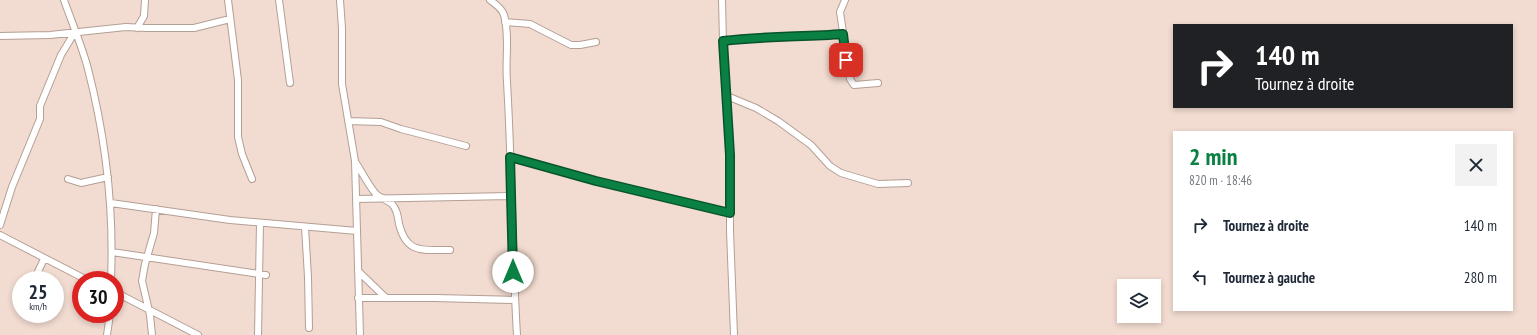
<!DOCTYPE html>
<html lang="fr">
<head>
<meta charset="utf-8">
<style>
	:root { --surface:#fff; --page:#f2f2f3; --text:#1f2937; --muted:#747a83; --accent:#0b8043 }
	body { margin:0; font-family:"PT Sans Narrow",sans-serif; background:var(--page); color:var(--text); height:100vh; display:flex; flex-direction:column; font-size:15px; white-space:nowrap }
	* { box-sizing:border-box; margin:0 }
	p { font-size:13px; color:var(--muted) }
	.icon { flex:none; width:22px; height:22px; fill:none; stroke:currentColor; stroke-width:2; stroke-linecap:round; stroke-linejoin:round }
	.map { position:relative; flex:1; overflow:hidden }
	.drawer { position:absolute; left:1173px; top:131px; width:340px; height:180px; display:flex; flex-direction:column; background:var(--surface); border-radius:0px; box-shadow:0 2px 6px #0003 }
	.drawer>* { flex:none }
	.top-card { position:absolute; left:1173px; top:24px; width:340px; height:84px; border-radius:0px; box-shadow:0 2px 6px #0003; background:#202124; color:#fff; overflow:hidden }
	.buttons { position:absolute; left:1117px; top:279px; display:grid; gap:8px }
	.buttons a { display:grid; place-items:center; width:44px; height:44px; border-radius:0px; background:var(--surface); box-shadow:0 2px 6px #0003; font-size:20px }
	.speed { position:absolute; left:12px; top:271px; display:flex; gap:8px; font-size:20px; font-weight:700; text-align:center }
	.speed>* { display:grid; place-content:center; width:52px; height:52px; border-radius:50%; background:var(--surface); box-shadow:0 2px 6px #0003; line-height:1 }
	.speed small { font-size:10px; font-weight:400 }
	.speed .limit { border:6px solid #d22; background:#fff; color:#111 }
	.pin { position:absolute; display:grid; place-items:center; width:34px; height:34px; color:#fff; margin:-17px; border-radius:8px; box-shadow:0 2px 6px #0006 }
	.me { position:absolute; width:44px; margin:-22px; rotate:0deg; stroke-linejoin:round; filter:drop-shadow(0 0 3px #0008) }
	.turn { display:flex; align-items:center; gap:14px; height:84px; padding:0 16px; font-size:18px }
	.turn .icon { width:52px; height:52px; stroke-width:2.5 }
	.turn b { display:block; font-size:28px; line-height:34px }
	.round { display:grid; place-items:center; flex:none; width:42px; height:42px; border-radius:0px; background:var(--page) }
	.summary { display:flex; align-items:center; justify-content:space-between; height:68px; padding:0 16px }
	h1 { font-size:24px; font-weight:700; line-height:30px; color:var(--accent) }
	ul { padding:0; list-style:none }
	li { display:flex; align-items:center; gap:12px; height:52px; padding:0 16px }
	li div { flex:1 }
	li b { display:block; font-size:15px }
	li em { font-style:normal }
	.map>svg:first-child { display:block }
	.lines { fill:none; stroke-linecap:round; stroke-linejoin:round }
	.street-casing { stroke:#b49f95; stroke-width:8 }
	.street { stroke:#fff; stroke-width:6 }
	.route-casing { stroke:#07532c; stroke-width:10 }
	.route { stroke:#0b8043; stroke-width:7 }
</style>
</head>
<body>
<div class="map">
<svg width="1537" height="335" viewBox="0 0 1537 335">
	<rect width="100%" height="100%" fill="#f2dbd0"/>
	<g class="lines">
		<!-- street casing -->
		<g class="street-casing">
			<path id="street" d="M 64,0 C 72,23 82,46 88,69 C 106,139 114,208 111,280
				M 228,0 L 238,80 L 238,137 L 242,154 L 252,179
				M 279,0 L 290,83
				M 340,0 L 342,28 L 342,84 L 355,161 L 360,335
				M 490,0 C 495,4 502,8 504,15 C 510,36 505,60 507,82 C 512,166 512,251 517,335
				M 722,0 L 723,41 L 730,155 L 730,231 L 734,335
				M 845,0 L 840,12 L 850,79 L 854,85 L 878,83
				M 505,22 L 530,24 L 571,45 L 580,45 L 596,42
				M 137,28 L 144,16 L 145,0
				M 0,36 L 50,35 L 126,27 L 147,28 L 194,28 L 230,19
				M 723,41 C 763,37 803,37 843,34
				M 727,96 L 756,108 L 778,121 L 811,145 L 830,166 L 841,173 L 878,184 L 908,183
				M 348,121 L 381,122 L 401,129 L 466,146
				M 511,157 L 596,181 L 730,213
				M 356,163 C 362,172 368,185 376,194 C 381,198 387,200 392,204 C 397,209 398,217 399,224 C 407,256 425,249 450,250
				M 68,179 L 81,183 L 108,177
				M 356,199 L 512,196
				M 111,203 L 230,220 L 357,231
				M 0,225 L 12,187 L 40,119 L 40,106 L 61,55 L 75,32
				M 305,227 L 308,277 L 309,328
				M 0,235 L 87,280
				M 112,252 L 266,275
				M 358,271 L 386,298
				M 34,280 L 44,259
				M 115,292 L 198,335
				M 358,298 L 435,298 L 515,300
				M 107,335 L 110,314
				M 152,335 L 150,315 L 142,281 L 145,264 L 154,233 L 156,209
				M 258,335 L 260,223"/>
		</g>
		<!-- street -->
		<use href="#street" class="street"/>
	</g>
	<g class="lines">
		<!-- route casing -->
		<g class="route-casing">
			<path id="route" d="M 513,272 L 510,157 L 596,181 L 730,213 L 730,155 L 723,41 C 763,36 803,37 843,34 L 846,60"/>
		</g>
		<!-- route -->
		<use href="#route" class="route"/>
	</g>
</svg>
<div class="buttons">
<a><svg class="icon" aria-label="layers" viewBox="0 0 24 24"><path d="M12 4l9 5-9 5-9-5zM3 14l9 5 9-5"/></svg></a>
</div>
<div class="speed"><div>25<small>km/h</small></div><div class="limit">30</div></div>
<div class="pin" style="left:846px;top:60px;background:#d93025"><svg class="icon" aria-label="arrive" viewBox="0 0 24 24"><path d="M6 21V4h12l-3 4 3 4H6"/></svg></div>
<svg class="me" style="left:513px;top:272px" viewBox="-20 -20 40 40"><circle r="19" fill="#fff"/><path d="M0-13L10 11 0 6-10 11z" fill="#0b8043"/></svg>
<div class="top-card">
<div class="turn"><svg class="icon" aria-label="right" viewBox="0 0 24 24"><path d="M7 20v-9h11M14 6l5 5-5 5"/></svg><div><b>140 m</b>Tournez à droite</div></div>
</div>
<section class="drawer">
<div class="summary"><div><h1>2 min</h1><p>820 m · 18:46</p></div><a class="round"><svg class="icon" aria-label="close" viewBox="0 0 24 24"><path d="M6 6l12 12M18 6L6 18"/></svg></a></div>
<ul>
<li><svg class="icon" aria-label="right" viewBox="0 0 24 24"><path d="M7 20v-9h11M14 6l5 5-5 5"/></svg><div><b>Tournez à droite</b></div><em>140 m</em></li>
<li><svg class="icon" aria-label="left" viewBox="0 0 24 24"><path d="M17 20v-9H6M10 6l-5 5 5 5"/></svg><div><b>Tournez à gauche</b></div><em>280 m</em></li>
</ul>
</section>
</div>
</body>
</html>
